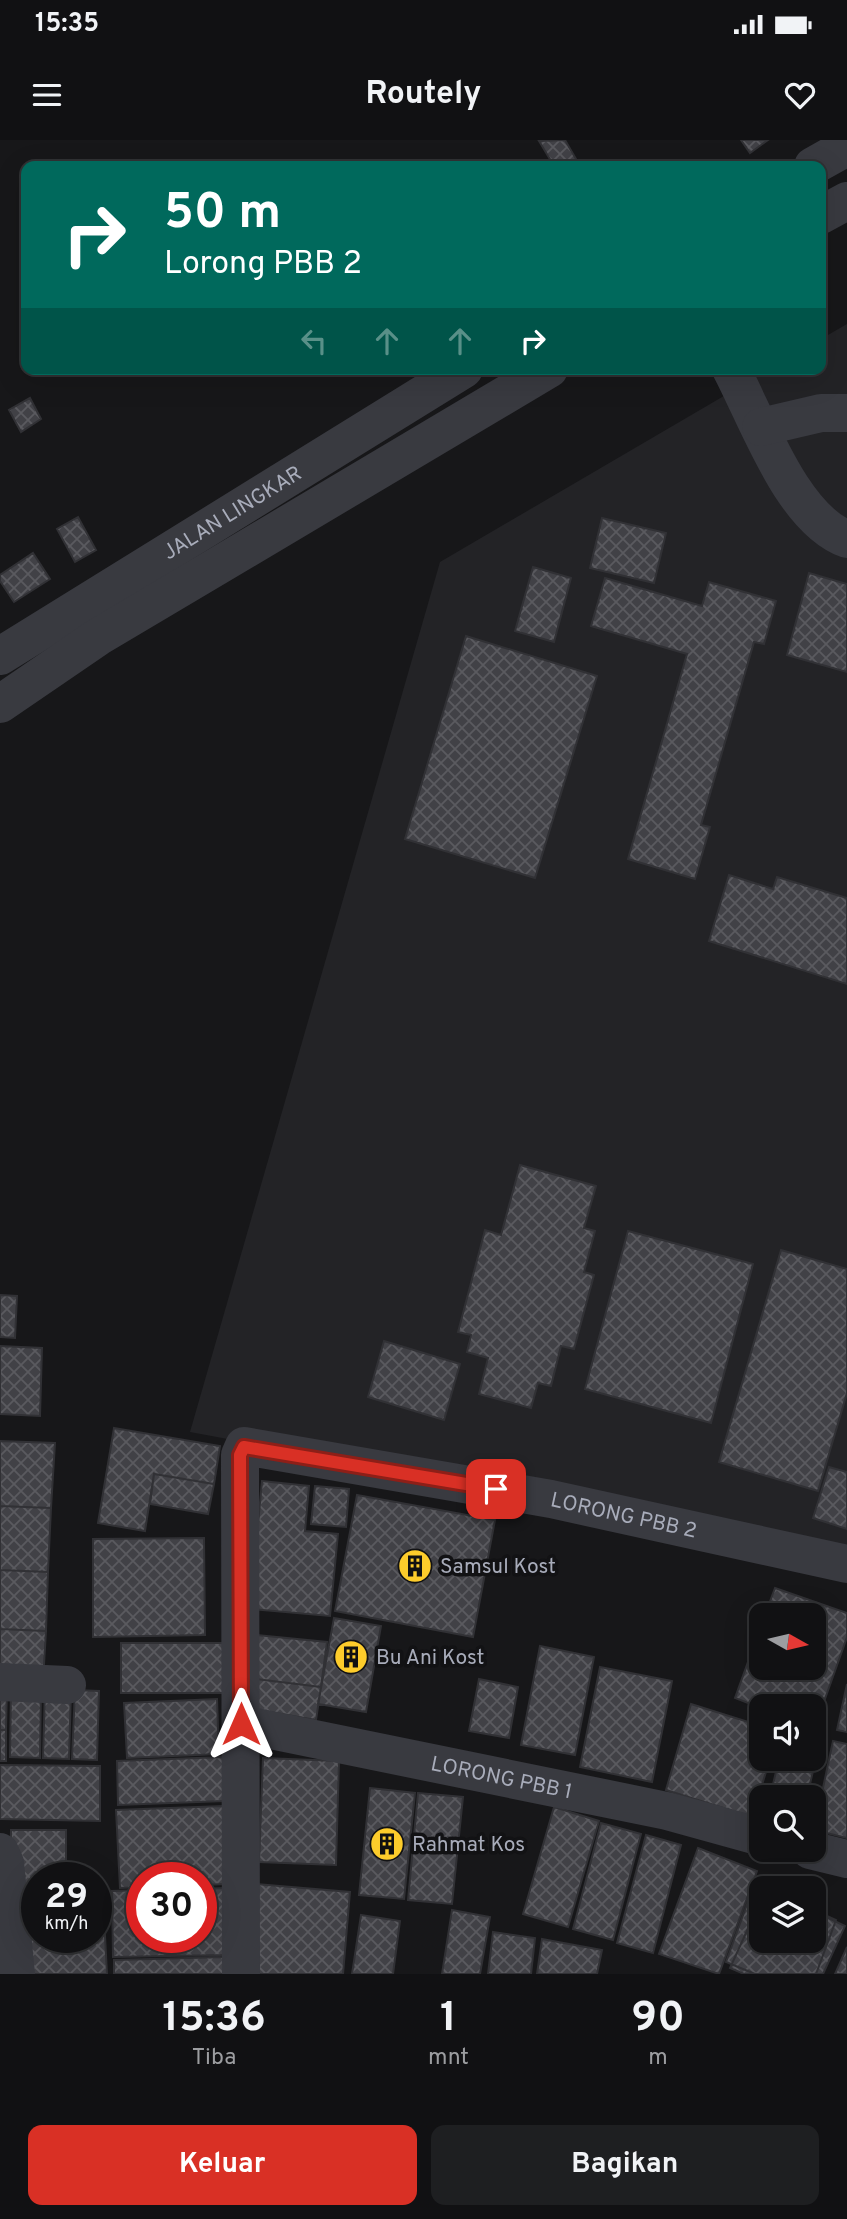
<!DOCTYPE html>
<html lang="id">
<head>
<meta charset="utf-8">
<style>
	:root { --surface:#111113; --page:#1e1f21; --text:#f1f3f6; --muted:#9c9da0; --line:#303133; --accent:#d93025 }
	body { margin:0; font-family:Overpass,sans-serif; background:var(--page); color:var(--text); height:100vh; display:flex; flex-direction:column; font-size:26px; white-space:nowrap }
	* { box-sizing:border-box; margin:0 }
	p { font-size:23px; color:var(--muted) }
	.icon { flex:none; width:38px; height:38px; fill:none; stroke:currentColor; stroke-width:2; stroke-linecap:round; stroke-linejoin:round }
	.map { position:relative; height:1834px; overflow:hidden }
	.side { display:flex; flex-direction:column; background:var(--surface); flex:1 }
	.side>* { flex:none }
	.hud { position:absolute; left:21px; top:21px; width:805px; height:214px; border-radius:14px; box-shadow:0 7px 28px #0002,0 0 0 2px var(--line); background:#00695c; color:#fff; overflow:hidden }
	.needle { width:46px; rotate:98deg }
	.buttons { position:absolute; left:749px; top:1463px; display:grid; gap:14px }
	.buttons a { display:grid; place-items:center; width:77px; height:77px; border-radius:14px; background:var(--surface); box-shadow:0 7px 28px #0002,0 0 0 2px var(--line); font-size:35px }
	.speed { position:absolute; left:21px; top:1722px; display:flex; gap:14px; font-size:35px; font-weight:700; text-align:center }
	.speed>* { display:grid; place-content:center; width:91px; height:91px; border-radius:50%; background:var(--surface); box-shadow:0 7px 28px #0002,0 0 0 2px var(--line); line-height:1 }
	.speed small { font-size:18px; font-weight:400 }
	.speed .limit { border:10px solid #d22; background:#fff; color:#111 }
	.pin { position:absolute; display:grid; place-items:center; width:60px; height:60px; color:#fff; margin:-30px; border-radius:14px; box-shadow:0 4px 10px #0006 }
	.me { position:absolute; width:77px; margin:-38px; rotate:0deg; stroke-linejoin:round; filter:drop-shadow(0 0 5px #0008) }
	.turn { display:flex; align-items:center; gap:24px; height:147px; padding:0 28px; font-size:32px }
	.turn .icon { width:91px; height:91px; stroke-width:2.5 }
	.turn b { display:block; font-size:49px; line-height:60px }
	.lanes { display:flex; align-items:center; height:66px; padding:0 28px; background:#0003; justify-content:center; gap:35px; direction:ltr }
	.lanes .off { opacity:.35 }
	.eta { display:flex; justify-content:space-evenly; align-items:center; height:119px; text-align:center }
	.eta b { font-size:42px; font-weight:700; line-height:49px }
	.action { display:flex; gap:14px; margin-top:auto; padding:14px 28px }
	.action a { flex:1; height:80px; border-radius:14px; background:var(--accent); color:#fff; font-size:28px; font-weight:700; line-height:80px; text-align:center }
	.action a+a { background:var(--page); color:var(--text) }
	.status { display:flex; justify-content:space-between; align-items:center; height:49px; padding:0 35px; background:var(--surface); direction:ltr }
	.status svg { height:19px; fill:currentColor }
	header { display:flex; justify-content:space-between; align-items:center; height:91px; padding:0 28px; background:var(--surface); font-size:32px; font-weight:700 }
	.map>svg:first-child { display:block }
	.built { fill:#232326; fill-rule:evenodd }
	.building { fill:url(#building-cross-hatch); stroke:#313135; stroke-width:2 }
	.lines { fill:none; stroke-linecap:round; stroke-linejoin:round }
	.minor { stroke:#393a40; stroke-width:38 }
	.route-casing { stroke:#8d1f18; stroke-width:18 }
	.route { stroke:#d93025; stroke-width:12 }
	.labels { text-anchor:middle; stroke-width:7; stroke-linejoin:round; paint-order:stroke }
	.street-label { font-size:21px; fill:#a8acba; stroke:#121214 }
	.poi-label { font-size:21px; fill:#a8acba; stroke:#121214; text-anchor:start }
</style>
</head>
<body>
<div class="status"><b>15:35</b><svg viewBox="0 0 49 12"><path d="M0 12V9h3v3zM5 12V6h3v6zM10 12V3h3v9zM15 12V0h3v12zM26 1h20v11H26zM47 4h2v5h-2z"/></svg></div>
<header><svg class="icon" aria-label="menu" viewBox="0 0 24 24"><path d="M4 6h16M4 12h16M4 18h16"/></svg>Routely<svg class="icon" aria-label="heart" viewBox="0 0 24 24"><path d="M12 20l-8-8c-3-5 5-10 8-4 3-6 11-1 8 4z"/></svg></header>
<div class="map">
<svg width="847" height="1834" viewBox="0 0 847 1834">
	<defs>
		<pattern id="building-cross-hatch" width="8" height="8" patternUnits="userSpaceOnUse" patternTransform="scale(1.75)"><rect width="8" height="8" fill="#414146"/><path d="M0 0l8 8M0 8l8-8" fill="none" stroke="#5a5a5f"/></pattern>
	</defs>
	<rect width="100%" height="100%" fill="#171719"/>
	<!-- built -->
	<path class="built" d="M 847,184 L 847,444 L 809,433 L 787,515 L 847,532 L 847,758 L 778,737 L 773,749 L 729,735 L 709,801 L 847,844 L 847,1129 L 781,1110 L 719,1322 L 818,1351 L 847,1253 L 847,1415 L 190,1292 L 440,422 L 770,229 L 821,229 L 821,199 ZM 602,378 L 665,393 L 653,443 L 590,428 ZM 533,428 L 553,501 L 515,491 ZM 605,438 L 702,466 L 709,442 L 776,462 L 764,504 L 754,502 L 701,685 L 709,687 L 694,739 L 687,514 L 591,486 ZM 595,1046 L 584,1088 L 595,1091 L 584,1132 L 594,1136 L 574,1209 L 561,1206 L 538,1243 L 531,1268 L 479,1254 L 488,1218 L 467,1212 L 485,1090 L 501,1095 ZM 628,1091 L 752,1124 L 711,1282 L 585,1249 ZM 384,1202 L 460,1224 L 444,1280 L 368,1257 Z"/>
	<!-- building -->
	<path class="building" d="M 565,0 L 580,26 L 554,26 L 539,1 Z
		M 741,0 L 768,0 L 750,13 Z
		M 30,258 L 41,279 L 21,292 L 9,270 Z
		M 78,377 L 96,410 L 75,422 L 57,389 Z
		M 602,378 L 666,393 L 654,443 L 590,428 Z
		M 33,413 L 50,439 L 14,462 L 0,441 L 0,435 Z
		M 533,427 L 571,438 L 554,502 L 515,491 Z
		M 809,433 L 847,444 L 847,532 L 787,515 Z
		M 605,438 L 702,466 L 709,442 L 776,461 L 764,504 L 754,502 L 701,685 L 710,687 L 695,739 L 628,719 L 687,514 L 591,486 Z
		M 466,496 L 597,536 L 535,738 L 405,699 Z
		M 729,735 L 773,749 L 777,737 L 847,758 L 847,844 L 709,801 Z
		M 520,1025 L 596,1046 L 584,1088 L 595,1091 L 584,1132 L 594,1135 L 574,1209 L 561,1206 L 551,1246 L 538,1243 L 531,1268 L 479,1254 L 488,1218 L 467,1212 L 471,1195 L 458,1192 L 485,1090 L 501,1095 Z
		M 628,1091 L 753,1124 L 711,1283 L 585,1249 Z
		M 781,1110 L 847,1129 L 847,1253 L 818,1351 L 719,1322 Z
		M 0,1155 L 17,1156 L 15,1198 L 0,1197 Z
		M 384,1201 L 460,1224 L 444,1280 L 368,1257 Z
		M 0,1206 L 42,1208 L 40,1276 L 0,1274 Z
		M 114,1288 L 220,1306 L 214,1344 L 154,1334 L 145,1391 L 98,1383 Z
		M 0,1301 L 55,1303 L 51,1368 L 0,1366 Z
		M 829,1327 L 847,1332 L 847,1389 L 813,1378 Z
		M 154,1334 L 214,1344 L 208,1374 L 150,1364 Z
		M 262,1341 L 309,1346 L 305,1391 L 338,1394 L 330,1476 L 250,1469 Z
		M 315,1346 L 349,1349 L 346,1387 L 311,1384 Z
		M 357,1355 L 495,1380 L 473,1497 L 335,1471 Z
		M 0,1366 L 51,1368 L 48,1432 L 0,1430 Z
		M 204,1398 L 205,1495 L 93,1497 L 93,1399 Z
		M 0,1430 L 48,1432 L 46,1491 L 0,1489 Z
		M 775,1448 L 847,1473 L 847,1497 L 815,1587 L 814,1566 L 761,1568 L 735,1558 L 761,1486 L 761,1528 L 814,1528 L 814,1475 L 765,1475 Z
		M 334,1478 L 381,1486 L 366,1572 L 318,1564 Z
		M 0,1489 L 46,1491 L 43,1541 L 0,1539 Z
		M 247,1494 L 327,1502 L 321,1547 L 248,1538 Z
		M 121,1503 L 229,1503 L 229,1553 L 121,1553 Z
		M 540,1506 L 594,1517 L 575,1615 L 521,1605 Z
		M 600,1527 L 672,1541 L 652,1642 L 580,1627 Z
		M 248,1538 L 321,1547 L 316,1580 L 247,1568 Z
		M 479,1539 L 518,1547 L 509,1598 L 469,1591 Z
		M 847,1544 L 847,1592 L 837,1590 Z
		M 0,1546 L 7,1546 L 6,1590 L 0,1590 Z
		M 11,1547 L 41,1547 L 40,1618 L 10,1617 Z
		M 45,1549 L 71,1550 L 69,1619 L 43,1618 Z
		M 75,1550 L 99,1551 L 97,1620 L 72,1619 Z
		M 217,1559 L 219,1614 L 127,1618 L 124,1563 Z
		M 691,1564 L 761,1586 L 761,1619 L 770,1619 L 752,1677 L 666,1650 Z
		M 0,1590 L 6,1590 L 6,1621 L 0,1621 Z
		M 814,1599 L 820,1601 L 807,1657 L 770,1657 L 779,1619 L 814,1619 Z
		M 833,1601 L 847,1604 L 847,1698 L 814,1690 Z
		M 223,1617 L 224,1661 L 118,1665 L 117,1621 Z
		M 263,1618 L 339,1621 L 336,1725 L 259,1722 Z
		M 0,1625 L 100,1626 L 100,1681 L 0,1679 Z
		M 370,1648 L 415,1653 L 404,1759 L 359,1755 Z
		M 418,1653 L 463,1657 L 452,1764 L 408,1760 Z
		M 223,1666 L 226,1744 L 201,1745 L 201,1738 L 142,1738 L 142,1747 L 120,1748 L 116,1670 Z
		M 554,1667 L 599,1681 L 568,1787 L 523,1774 Z
		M 601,1683 L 641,1694 L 613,1800 L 573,1789 Z
		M 11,1690 L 66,1690 L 66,1738 L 37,1738 L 37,1747 L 10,1747 Z
		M 646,1695 L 681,1705 L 653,1813 L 617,1803 Z
		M 698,1708 L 757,1731 L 719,1834 L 659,1814 Z
		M 96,1738 L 102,1738 L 107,1834 L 25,1834 L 22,1778 L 37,1777 L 37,1797 L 96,1797 Z
		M 256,1744 L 350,1752 L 343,1834 L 249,1834 Z
		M 754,1745 L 762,1748 L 761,1801 L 814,1801 L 814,1770 L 836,1780 L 816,1834 L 755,1834 L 726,1822 Z
		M 224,1748 L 225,1815 L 113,1817 L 112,1751 L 142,1750 L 142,1797 L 201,1797 L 201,1749 Z
		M 761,1760 L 761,1801 L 814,1801 L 814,1771 L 845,1786 L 823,1834 L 744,1834 L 730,1828 Z
		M 452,1770 L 490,1777 L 480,1834 L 442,1834 Z
		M 361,1775 L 400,1781 L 393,1834 L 352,1834 Z
		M 493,1792 L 535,1798 L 531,1834 L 488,1834 Z
		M 542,1799 L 602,1810 L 597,1834 L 537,1834 Z
		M 847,1807 L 847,1834 L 835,1834 Z
		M 225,1817 L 226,1834 L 114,1834 L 114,1820 Z"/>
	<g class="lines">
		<!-- minor -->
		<g class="minor">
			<path d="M 813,26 L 847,7"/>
			<path d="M 821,75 L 847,61"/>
			<path d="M 731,229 C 758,280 792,379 847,399"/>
			<path d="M 761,287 L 821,273 L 847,273"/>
			<path id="s1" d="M 0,516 L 464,229"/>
			<path d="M 0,564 L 98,497 L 549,229"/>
			<path d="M 0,1542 L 67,1545"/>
			<path id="s2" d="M 241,1584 L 667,1671 L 761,1697"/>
			<path d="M 810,1710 L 847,1719"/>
			<path d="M 0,1712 L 5,1723 L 16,1834"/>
			<path id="s3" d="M 241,1834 L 240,1315 L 244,1306 L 551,1359 L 847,1424"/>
		</g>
	</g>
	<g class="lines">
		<!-- route casing -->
		<g class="route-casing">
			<path id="route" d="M 241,1584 L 240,1315 L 244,1307 L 496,1349"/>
		</g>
		<!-- route -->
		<use href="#route" class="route"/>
	</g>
	<!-- icons -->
	<defs>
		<g id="building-disc" transform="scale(1.75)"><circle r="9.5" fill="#fdcc2b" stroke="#121214"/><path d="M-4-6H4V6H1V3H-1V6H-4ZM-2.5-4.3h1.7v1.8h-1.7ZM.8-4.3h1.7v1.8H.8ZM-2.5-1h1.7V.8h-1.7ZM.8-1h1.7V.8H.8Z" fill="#111"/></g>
	</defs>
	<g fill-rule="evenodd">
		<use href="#building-disc" x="415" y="1426"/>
		<use href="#building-disc" x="351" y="1517"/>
		<use href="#building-disc" x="387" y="1704"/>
	</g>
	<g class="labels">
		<!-- street labels -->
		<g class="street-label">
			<text dy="7" stroke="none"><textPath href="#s1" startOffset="273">JALAN LINGKAR</textPath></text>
			<text dy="7" stroke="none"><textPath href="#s3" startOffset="915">LORONG PBB 2</textPath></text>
			<text dy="7" stroke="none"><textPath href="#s2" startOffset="266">LORONG PBB 1</textPath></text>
		</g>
		<!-- poi labels -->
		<g class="poi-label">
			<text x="440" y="1433">Samsul Kost</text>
			<text x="376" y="1524">Bu Ani Kost</text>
			<text x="412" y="1711">Rahmat Kos</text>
		</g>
	</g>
</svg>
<div class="buttons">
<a><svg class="needle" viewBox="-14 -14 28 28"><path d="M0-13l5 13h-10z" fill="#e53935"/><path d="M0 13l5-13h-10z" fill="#9c9da0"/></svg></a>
<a><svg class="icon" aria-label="sound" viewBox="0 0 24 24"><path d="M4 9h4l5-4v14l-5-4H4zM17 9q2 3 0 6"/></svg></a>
<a><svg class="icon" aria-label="search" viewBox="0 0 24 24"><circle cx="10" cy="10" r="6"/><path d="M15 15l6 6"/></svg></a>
<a><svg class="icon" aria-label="layers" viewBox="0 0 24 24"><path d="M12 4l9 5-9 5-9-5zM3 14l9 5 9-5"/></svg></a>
</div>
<div class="speed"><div>29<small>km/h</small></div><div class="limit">30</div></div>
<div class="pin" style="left:496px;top:1349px;background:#d93025"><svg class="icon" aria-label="arrive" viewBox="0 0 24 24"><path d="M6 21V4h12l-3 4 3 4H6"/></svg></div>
<svg class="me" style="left:241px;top:1584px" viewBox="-20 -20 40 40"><path d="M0-17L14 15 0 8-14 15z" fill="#d93025" stroke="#fff" stroke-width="4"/></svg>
<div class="hud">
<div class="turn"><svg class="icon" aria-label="right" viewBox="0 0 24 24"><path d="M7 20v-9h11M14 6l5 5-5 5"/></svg><div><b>50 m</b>Lorong PBB 2</div></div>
<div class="lanes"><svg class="icon off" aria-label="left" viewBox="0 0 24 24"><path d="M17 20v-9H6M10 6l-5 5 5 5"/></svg><svg class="icon off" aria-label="ahead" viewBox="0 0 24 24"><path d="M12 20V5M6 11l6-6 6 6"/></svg><svg class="icon off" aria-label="ahead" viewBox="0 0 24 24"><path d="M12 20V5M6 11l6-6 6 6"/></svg><svg class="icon" aria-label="right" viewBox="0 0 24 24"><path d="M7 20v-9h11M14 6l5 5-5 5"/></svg></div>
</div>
</div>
<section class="side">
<div class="eta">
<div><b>15:36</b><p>Tiba</p></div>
<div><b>1</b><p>mnt</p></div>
<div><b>90</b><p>m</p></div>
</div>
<div class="action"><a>Keluar</a><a>Bagikan</a></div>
</section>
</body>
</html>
